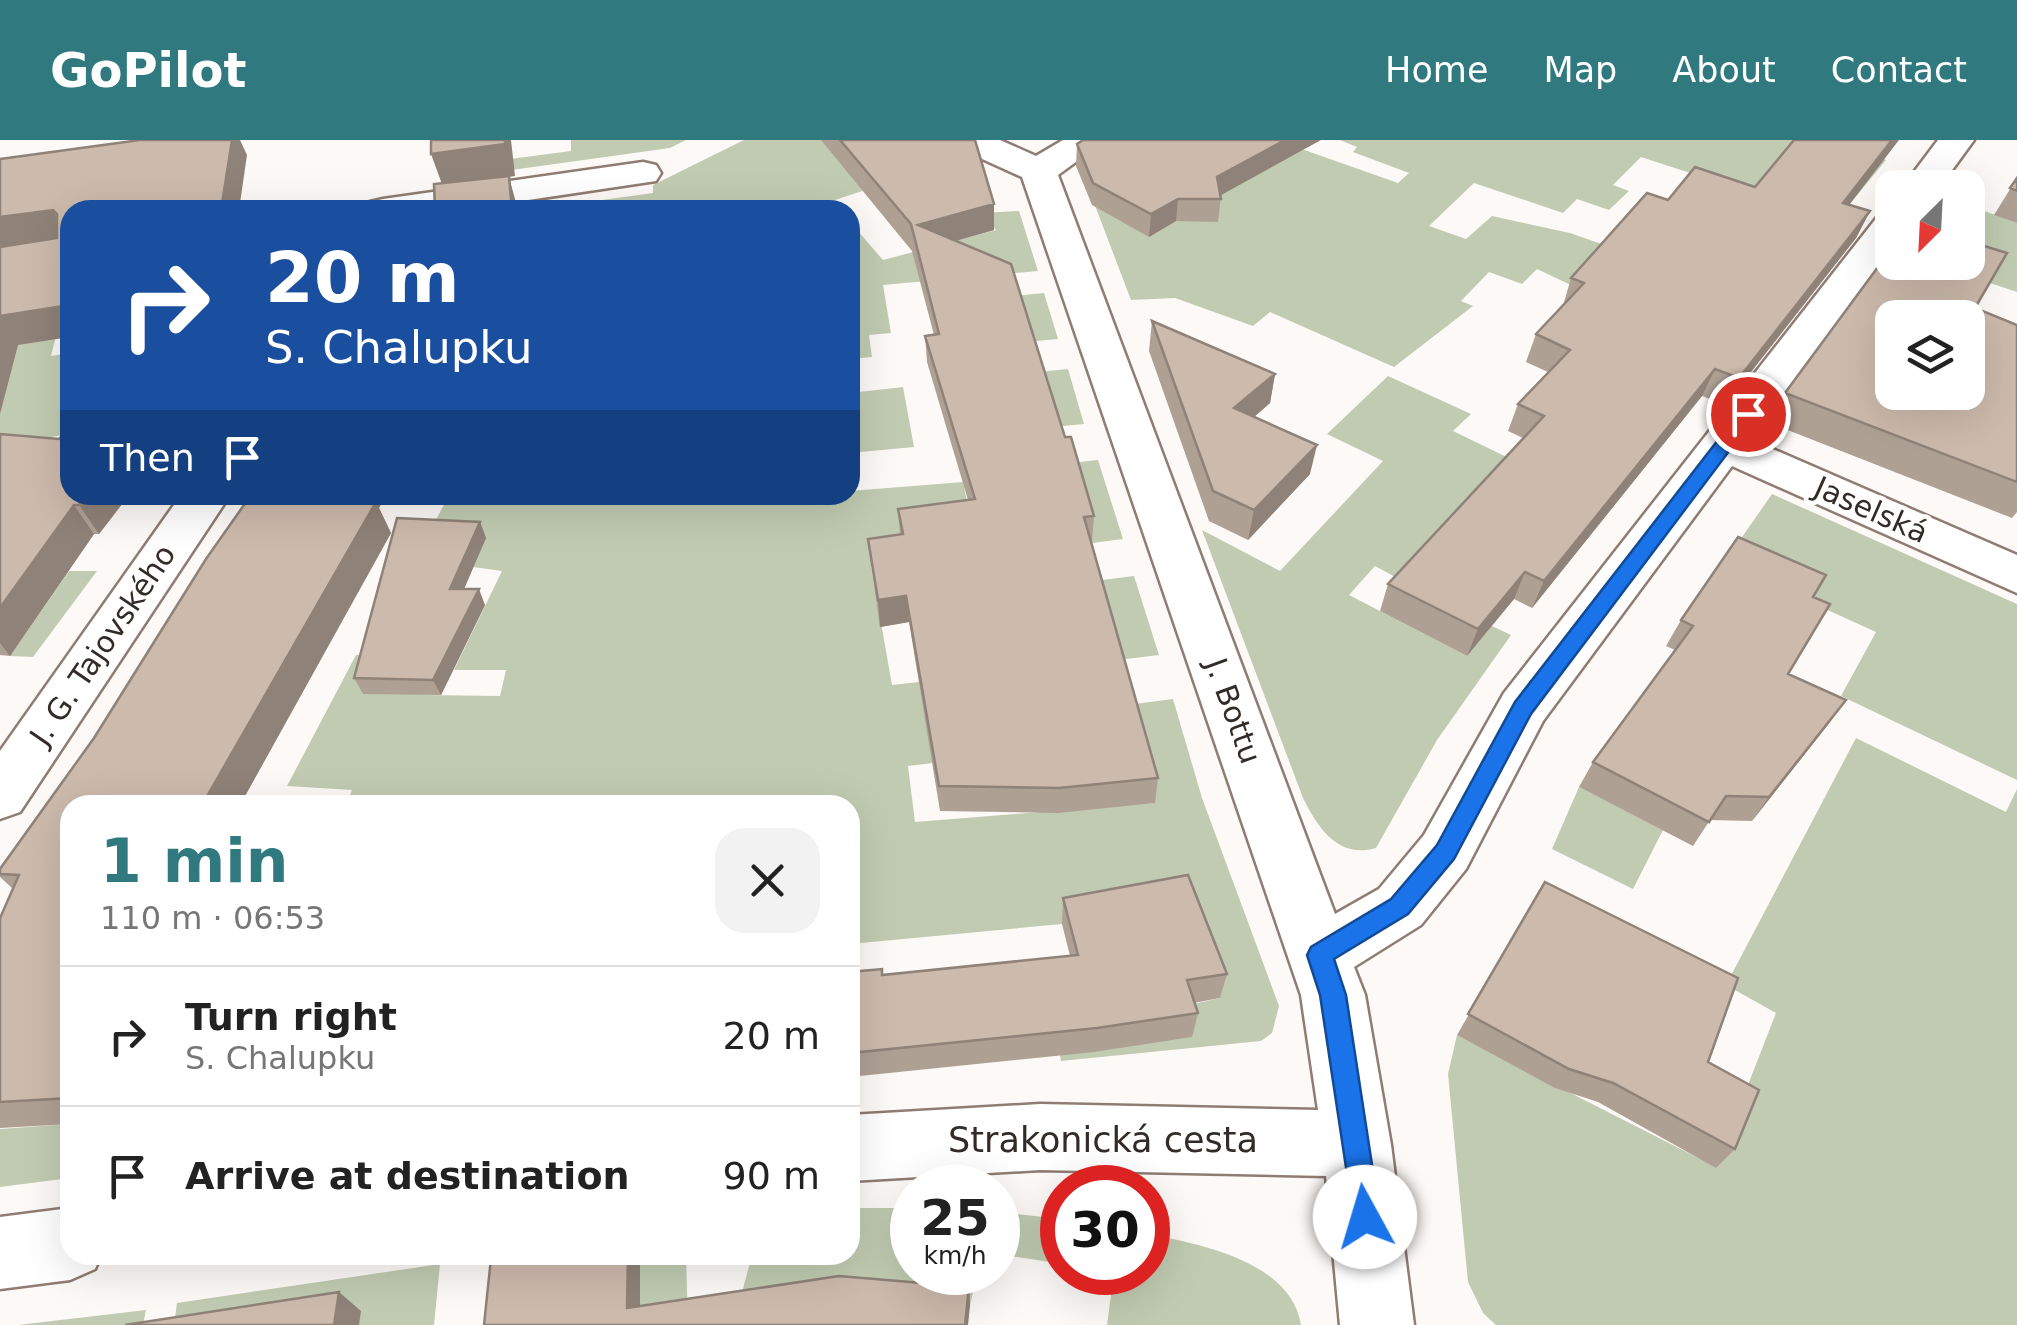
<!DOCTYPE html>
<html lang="en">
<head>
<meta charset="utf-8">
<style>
	:root { --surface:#fff; --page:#f2f2f2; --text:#222; --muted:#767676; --line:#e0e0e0; --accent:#30797f }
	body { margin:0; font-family:"DejaVu Sans",sans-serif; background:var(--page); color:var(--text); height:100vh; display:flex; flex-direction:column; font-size:38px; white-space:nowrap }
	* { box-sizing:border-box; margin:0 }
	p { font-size:32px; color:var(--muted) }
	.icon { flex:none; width:55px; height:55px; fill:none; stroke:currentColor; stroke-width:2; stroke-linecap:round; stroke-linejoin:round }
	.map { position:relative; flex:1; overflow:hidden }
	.drawer { position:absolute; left:60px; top:655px; width:800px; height:470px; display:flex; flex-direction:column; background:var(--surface); border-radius:30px; box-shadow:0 10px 40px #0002 }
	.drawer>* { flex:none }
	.hud { position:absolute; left:60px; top:60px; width:800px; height:305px; border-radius:30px; box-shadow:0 10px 40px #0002; background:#1a4fa0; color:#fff; overflow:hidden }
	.needle { width:65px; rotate:204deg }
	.buttons { position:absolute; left:1875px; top:30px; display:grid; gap:20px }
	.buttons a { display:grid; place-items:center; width:110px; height:110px; border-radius:20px; background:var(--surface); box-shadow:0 10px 40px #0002; font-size:50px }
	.speed { position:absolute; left:890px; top:1025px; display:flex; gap:20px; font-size:50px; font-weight:700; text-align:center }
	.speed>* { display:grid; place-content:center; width:130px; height:130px; border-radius:50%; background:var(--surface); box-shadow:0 10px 40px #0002; line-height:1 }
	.speed small { font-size:25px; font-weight:400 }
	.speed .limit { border:15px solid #d22; background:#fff; color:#111 }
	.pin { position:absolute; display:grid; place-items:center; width:85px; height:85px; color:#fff; margin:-42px; border:5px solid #fff; border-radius:50%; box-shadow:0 2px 10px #0007 }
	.me { position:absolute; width:110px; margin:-55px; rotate:354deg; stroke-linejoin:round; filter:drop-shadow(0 0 8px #0008) }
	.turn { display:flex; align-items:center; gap:35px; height:210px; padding:0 40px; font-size:45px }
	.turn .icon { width:130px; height:130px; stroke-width:2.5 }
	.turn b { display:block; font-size:70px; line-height:85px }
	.then { display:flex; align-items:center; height:95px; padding:0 40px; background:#0003; gap:20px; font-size:38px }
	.round { display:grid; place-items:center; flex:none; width:105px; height:105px; border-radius:30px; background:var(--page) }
	.summary { display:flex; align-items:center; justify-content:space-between; height:170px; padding:0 40px }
	h1 { font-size:60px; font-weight:800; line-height:75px; color:var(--accent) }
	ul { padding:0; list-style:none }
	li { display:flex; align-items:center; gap:30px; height:140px; padding:0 40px; border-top:2px solid var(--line) }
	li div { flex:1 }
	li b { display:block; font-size:38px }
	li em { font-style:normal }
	header { display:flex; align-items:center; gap:60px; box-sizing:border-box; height:140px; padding:0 50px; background:var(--accent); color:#fff }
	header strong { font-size:48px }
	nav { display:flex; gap:55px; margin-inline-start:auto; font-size:35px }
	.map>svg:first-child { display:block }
	.green { fill:#c1cbb1 }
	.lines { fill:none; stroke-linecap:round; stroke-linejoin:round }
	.minor-casing { stroke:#8f7c72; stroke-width:5 }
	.minor { fill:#fff; fill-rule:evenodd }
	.wall { fill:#afa094 }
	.shaded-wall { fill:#8f8278 }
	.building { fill:#ccbaac; stroke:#8f8278; stroke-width:2.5; fill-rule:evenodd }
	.route { fill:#1a73e8; stroke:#114b97; stroke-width:2.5 }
	.labels { text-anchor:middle; stroke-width:9; stroke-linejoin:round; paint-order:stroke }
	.street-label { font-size:30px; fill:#332b27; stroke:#fff }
	.near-street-label { font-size:35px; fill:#332b27; stroke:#fff }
</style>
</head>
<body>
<header>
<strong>GoPilot</strong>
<nav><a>Home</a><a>Map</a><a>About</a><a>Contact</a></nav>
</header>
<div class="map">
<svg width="2017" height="1185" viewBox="0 0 2017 1185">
	<rect width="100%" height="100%" fill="#fdf9f7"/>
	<!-- green -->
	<path class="green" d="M 571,0 L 686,0 L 670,8 L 497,32 L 495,21 L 571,11 Z
		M 744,0 L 938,0 L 971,15 L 832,61 L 839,70 L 574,70 L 573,64 L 653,53 L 653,45 Z
		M 1276,0 L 1398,43 L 1409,33 L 1353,12 L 1357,7 L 1340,0 L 1842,0 L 1886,20 L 1849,65 L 1758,55 L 1641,17 L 1613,45 L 1629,51 L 1609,70 L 1577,59 L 1563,73 L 1474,43 L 1429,86 L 1466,99 L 1492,76 L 1570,93 L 1636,116 L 1577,148 L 1537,129 L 1522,144 L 1489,132 L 1461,161 L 1473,166 L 1394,227 L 1270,172 L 1253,186 L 1175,158 L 1131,160 L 1091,55 L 1184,76 L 1206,64 Z
		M 1968,65 L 2017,83 L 2017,152 L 1930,123 L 1968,122 Z
		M 1019,71 L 1038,131 L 883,145 L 891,193 L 869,195 L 872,217 L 850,219 L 850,82 L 883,120 L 996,90 L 982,73 Z
		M 1044,153 L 1058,199 L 1026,202 L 1013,156 Z
		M 56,196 L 51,216 L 70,213 L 70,294 L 0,305 L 0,205 Z
		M 1068,229 L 1084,284 L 1053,287 L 1037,232 Z
		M 1388,236 L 1471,274 L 1453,291 L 1519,323 L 1408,444 L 1375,426 L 1349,455 L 1467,516 L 1492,486 L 1511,495 L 1437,600 L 1376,708 C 1338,719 1318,688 1303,658 L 1202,390 L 1280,431 L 1383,321 L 1327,294 Z
		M 903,247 L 914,307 L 850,313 L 850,253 Z
		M 1098,320 L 1123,399 L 1092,403 L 1070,323 Z
		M 963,342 L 972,386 L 871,426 L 892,545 L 919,542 L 933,623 L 908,626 L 915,682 L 1154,663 L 1127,565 L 1173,559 L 1202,658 L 1279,866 L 1272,893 L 1261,901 L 1061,921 L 1056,895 L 1220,858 L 1169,764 L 1062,784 L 850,804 L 850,665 L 346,665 L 352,650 L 287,646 L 356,515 L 438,518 L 425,555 L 500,556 L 506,530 L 454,530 L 502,431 L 473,427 L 485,398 L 428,395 L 449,355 L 850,355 L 850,351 Z
		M 1772,354 L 2017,464 L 2017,640 L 1841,556 L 1876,492 L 1724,423 Z
		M 69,431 L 97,431 L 33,517 L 10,516 Z
		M 1134,436 L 1159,515 L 1118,520 L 1094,441 Z
		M 1856,598 L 2006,672 L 2017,649 L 2017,1185 L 1496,1185 L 1483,1173 L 1468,1142 L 1448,934 L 1457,895 L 1716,1027 L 1776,873 L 1726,845 Z
		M 1579,647 L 1663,690 L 1633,749 L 1552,709 Z
		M 70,984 L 70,1038 L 0,1047 L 0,989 Z
		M 850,1068 L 912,1068 L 912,1132 L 977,1133 L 970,1166 L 826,1153 L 737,1171 L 752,1115 L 850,1115 Z
		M 998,1072 L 1062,1079 L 1062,1124 L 998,1114 Z
		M 1148,1094 C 1199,1104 1291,1121 1301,1185 L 1107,1185 L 1114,1133 L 1148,1132 Z
		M 509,1115 L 686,1115 L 688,1185 L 640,1185 L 640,1118 L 508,1137 Z
		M 440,1124 L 434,1185 L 174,1185 L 177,1163 Z
		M 146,1170 L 143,1185 L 18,1185 Z"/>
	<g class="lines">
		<!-- minor casing -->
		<g class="minor-casing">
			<path id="minor" d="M 953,0 L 1000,0 L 1036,16 L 1063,0 L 1106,0 L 1058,35 L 1335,774 L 1379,749 L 1424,695 L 1504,553 L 1878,76 L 1892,73 L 1892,110 L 1752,300 L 2017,415 L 2017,453 L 1732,326 L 1543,581 L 1466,729 L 1421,785 L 1354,827 L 1365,855 L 1391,1005 L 1414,1185 L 1340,1185 L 1326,1036 L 1040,1030 L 850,1041 L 850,975 L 1040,964 L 1318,970 L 1301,855 L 1022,37 L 958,8 Z
				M 1938,0 L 1974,0 L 1939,48 L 1902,48 Z
				M 643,22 L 656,25 L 661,33 L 656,41 L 462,70 L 364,70 L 370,62 L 383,59 Z
				M 181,355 L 230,355 L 20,672 L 0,679 L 0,611 Z
				M 70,1068 L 70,1115 L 101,1115 L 95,1129 L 70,1140 L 0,1149 L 0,1077 Z"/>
		</g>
		<!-- minor -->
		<use href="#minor" class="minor"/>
	</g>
	<!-- wall -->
	<path class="wall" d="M 821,0 L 975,0 L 994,90 L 956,101 L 1065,297 L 1094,376 L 1092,402 L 1158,638 L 1155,663 L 1058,673 L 940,671 L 909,482 L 880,487 L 868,399 L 900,395 L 898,369 L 968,360 L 927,222 L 925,196 L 934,195 L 912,111 Z
		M 1077,4 L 1221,56 L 1218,82 L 1176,81 L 1149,97 L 1092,65 L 1076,26 Z
		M 2017,38 L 2017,83 L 1994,75 Z
		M 1755,47 L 1849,65 L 1870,71 L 1856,98 L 1725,265 L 1702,256 L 1532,468 L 1514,459 L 1467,516 L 1380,471 L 1388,444 L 1523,298 L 1508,291 L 1518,264 L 1548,232 L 1526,222 L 1536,194 L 1563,166 L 1571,138 L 1668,60 Z
		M 1975,168 L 2017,185 L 2017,372 L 2012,378 L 1770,283 L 1785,253 Z
		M 1152,181 L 1275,234 L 1270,263 L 1254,277 L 1310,334 L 1248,400 L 1209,381 L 1149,211 Z
		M 0,294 L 129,355 L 99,394 L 94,394 L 10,516 L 0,515 Z
		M 251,355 L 386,355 L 379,368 L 391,393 L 240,665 L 70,665 L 70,984 L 0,988 L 0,778 L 13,749 L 0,737 L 0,729 L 94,598 Z
		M 480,382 L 486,398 L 464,449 L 485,465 L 441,555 L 363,554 L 354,538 Z
		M 1813,457 L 1788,534 L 1846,560 L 1752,681 L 1710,680 L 1693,706 L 1579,647 L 1593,622 L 1675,510 L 1666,506 L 1681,480 Z
		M 1545,742 L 1708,922 L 1735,1009 L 1716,1028 L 1598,962 L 1555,948 L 1457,895 Z
		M 1063,758 L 1227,834 L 1220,858 L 1194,863 L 1198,873 L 1192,897 L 1094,912 L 850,937 L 850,832 L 882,835 L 1070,816 L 1062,784 Z"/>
	<!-- shaded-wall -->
	<path class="shaded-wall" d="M 232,0 L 240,0 L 247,15 L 239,70 L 221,70 Z
		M 505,0 L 511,0 L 515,36 L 509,37 L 518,70 L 512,70 L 443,47 L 431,14 Z
		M 1285,0 L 1321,0 L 1214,59 L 1217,37 Z
		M 1892,0 L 1899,0 L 1830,90 L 1843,63 Z
		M 1178,59 L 1176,81 L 1149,97 L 1151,74 Z
		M 994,64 L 994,90 L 919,111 L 918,85 Z
		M 53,70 L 70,98 L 0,108 L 0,77 Z
		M 1870,71 L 1856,98 L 1725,265 L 1739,238 Z
		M 70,165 L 70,197 L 18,205 L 0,274 L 0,176 Z
		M 1715,229 L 1702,256 L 1532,468 L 1544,441 Z
		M 1275,234 L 1270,263 L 1230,298 L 1234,268 Z
		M 1317,305 L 1310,334 L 1248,400 L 1254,370 Z
		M 87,355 L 129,355 L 99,394 L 79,365 Z
		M 354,355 L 386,355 L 379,368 L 391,393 L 240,665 L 202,665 Z
		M 74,365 L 94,394 L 10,516 L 0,503 L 0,468 Z
		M 480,382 L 486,398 L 457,465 L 450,449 Z
		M 1525,432 L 1514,459 L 1467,516 L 1478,489 Z
		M 479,449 L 485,465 L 441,555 L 433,540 Z
		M 906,456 L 909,482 L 880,487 L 878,460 Z
		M 1846,560 L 1827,586 L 1752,681 L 1769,657 Z
		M 628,1115 L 638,1115 L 640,1118 L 640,1185 L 627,1168 Z
		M 969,1147 L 970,1166 L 968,1185 L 965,1185 Z
		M 339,1152 L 361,1171 L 359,1185 L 334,1185 Z"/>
	<!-- building -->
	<path class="building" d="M 140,0 L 232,0 L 221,70 L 70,70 L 70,165 L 0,176 L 0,107 L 57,98 L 57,74 L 53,70 L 0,77 L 0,19 Z
		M 431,0 L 505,0 L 505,4 L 431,14 Z
		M 840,0 L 975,0 L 994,64 L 918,85 L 1011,124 L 1065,297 L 1071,297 L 1094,376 L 1084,377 L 1158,638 L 1059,648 L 939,646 L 906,456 L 878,460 L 868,399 L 903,394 L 898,369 L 975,359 L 925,196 L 939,194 L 911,84 Z
		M 1083,0 L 1285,0 L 1217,37 L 1221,59 L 1178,59 L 1151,74 L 1093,43 L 1077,4 Z
		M 1794,0 L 1892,0 L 1843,63 L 1870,71 L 1739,238 L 1715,229 L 1544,441 L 1525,432 L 1478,489 L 1388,444 L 1544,276 L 1518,264 L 1570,210 L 1536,194 L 1584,143 L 1571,138 L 1647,53 L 1668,60 L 1695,27 L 1755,47 Z
		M 509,36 L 512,70 L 435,70 L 434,44 Z
		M 2017,38 L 2017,51 L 2010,48 Z
		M 1968,101 L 2007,113 L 1975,168 L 2017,185 L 2017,342 L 1785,253 L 1892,108 L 1892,122 L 1968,122 ZM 1892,178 L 1968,178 L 1968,252 L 1892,252 Z
		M 1152,181 L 1275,234 L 1234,268 L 1317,305 L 1254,370 L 1213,351 Z
		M 70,288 L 70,355 L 87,355 L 79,365 L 74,365 L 0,468 L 0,294 L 59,299 Z
		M 251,355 L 354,355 L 351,361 L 376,362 L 202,665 L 70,665 L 70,958 L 0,962 L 0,778 L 19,735 L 0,734 L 0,729 L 94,598 L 206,419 Z
		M 397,378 L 480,382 L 450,449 L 479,449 L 433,540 L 354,538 Z
		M 1738,397 L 1826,435 L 1813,457 L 1830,464 L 1788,534 L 1846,560 L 1769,657 L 1726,656 L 1709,682 L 1593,622 L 1693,486 L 1681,480 Z
		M 1188,735 L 1227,834 L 1187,840 L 1198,873 L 1097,888 L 850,913 L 850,832 L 882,829 L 882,835 L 1078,815 L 1063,758 Z
		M 1545,742 L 1738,838 L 1708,922 L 1759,950 L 1735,1009 L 1613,943 L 1569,929 L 1468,874 Z
		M 511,1115 L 628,1115 L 627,1168 L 839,1136 L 969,1147 L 965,1185 L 484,1185 L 491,1118 Z
		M 339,1152 L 334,1185 L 125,1185 Z"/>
	<!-- route -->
	<path class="route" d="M 1742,269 L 1757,274 L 1531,574 L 1454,719 L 1408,774 L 1334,819 L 1346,855 L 1380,1077 L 1375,1087 L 1365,1092 L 1355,1087 L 1320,855 L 1307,815 L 1311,807 L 1391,759 L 1437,705 L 1515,562 Z"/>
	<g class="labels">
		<!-- street labels -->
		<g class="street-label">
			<text transform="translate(1871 370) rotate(24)" y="10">Jaselská</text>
			<text transform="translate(103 505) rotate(-56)" y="10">J. G. Tajovského</text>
			<text transform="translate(1233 571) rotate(70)" y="10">J. Bottu</text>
		</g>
		<!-- near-street labels -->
		<g class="near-street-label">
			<text x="1103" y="1012">Strakonická cesta</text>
		</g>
	</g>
</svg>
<div class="buttons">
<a><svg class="needle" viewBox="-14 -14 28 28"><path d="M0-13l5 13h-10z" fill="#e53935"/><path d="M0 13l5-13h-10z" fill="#767676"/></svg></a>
<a><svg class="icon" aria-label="layers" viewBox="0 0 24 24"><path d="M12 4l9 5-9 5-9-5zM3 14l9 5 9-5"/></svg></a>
</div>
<div class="speed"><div>25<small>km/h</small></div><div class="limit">30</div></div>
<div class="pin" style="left:1748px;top:274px;background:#d93025"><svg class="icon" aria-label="arrive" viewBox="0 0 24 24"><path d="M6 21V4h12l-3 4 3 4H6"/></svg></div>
<svg class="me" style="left:1365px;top:1077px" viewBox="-20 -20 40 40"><circle r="19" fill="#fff"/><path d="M0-13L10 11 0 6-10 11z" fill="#1a73e8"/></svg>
<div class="hud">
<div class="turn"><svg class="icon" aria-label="right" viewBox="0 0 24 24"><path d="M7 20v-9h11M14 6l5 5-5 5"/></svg><div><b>20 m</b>S. Chalupku</div></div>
<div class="then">Then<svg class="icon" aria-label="arrive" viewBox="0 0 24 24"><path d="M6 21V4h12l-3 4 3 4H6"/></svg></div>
</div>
<section class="drawer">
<div class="summary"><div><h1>1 min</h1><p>110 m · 06:53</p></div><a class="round"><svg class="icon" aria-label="close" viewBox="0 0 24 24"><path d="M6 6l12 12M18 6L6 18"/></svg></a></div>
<ul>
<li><svg class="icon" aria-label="right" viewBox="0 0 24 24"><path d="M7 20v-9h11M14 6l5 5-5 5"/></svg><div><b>Turn right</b><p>S. Chalupku</p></div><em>20 m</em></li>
<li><svg class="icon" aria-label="arrive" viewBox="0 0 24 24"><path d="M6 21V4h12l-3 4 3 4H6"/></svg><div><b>Arrive at destination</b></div><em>90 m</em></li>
</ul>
</section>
</div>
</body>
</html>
